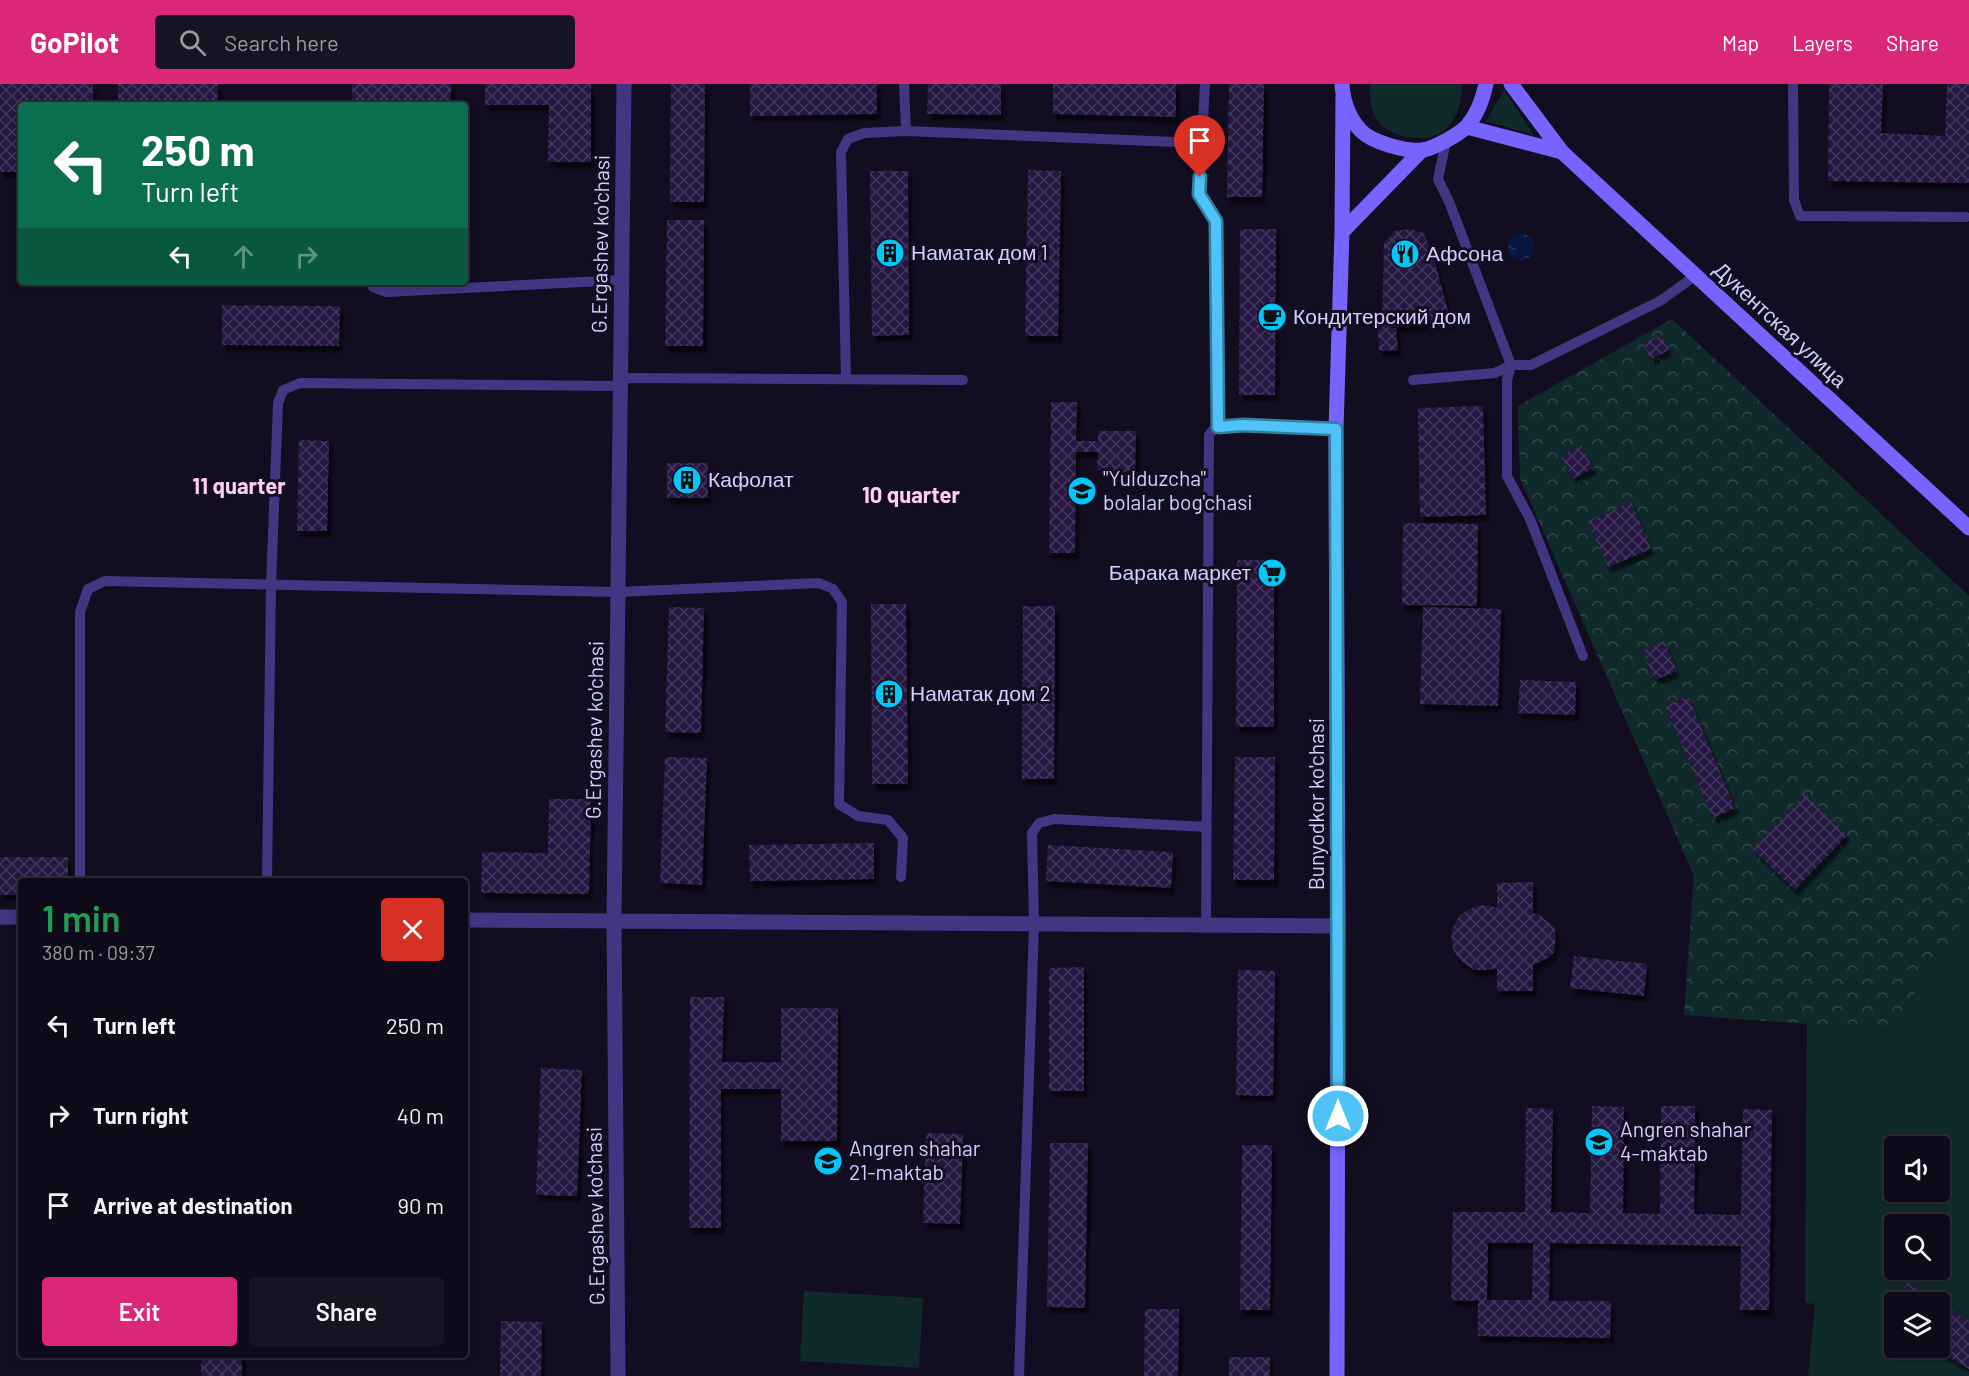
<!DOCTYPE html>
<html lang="en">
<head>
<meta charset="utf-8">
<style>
	:root { --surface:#0e0a19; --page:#171322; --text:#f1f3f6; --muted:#9b9aa2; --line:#2e2b38; --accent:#db2777 }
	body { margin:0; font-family:Barlow,sans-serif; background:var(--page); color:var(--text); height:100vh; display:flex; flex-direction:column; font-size:22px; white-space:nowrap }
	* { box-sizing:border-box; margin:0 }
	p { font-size:20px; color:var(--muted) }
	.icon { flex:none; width:33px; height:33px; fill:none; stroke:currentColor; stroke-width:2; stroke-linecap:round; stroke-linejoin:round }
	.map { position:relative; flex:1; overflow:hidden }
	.panel { position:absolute; left:18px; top:794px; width:450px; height:480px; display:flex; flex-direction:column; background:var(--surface); border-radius:6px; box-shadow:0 3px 9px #0003,0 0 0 2px var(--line) }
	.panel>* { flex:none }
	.banner { position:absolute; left:18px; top:18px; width:450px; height:183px; border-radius:6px; box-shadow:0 3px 9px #0003,0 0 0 2px var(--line); background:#0b6e4f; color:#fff; overflow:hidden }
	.buttons { position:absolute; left:1884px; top:1052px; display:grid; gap:12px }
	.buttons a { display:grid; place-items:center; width:66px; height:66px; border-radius:6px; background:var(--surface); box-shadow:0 3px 9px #0003,0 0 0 2px var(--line); font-size:30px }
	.pin { position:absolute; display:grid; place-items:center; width:51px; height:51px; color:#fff; margin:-62px -26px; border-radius:50% 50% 50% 0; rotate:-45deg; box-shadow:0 0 6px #0007 }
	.pin .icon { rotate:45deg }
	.me { position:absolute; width:66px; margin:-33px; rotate:0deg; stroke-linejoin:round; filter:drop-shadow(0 0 4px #0008) }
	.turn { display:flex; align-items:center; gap:21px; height:126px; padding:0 24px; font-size:27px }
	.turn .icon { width:78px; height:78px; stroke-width:2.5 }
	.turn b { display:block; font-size:42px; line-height:51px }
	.lanes { display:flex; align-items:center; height:57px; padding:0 24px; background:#0003; justify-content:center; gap:30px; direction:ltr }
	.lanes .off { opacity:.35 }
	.round { display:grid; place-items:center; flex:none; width:63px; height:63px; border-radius:6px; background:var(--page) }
	.overview { display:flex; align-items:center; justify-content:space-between; height:102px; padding:0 24px }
	h1 { font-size:36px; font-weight:600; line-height:45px; color:#1e9e55 }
	.action { display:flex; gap:12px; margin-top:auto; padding:12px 24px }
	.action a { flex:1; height:69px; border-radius:6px; background:var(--accent); color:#fff; font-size:24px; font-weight:600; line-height:69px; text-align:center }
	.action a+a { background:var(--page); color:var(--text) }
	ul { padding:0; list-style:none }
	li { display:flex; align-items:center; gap:18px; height:90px; padding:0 24px }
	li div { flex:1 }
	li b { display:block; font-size:22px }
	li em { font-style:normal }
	header { display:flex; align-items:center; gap:36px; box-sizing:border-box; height:84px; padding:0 30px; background:var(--accent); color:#fff }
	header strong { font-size:28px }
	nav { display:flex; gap:33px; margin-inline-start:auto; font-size:21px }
	.search { width:420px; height:54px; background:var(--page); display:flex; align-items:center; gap:15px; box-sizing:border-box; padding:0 21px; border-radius:6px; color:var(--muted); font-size:22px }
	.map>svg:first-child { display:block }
	.grass { fill:#102a2b; fill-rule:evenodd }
	.park { fill:url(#park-crowns) }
	.water { fill:url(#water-ripples) }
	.building { fill:url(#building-cross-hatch); fill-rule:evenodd; filter:url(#shadow) }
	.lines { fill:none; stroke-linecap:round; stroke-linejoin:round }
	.service { stroke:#413681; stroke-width:10 }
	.minor { stroke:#413681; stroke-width:15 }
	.secondary { stroke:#7764ff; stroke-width:15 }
	.route-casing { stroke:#337fa1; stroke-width:15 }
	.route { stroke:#4fc3f7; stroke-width:10 }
	.labels { text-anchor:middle; stroke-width:6; stroke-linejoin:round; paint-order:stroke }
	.street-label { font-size:21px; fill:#d7cdff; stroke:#120d21 }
	.poi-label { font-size:21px; fill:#d7cdff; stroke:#120d21; text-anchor:start }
	.neighbourhood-label { font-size:22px; font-weight:bold; fill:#ffcfe9; stroke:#120d21 }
</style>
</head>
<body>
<header>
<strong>GoPilot</strong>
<div class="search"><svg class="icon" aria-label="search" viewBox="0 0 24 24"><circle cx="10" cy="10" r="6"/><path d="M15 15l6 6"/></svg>Search here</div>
<nav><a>Map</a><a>Layers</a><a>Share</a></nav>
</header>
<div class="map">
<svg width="1969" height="1292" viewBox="0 0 1969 1292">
	<defs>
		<pattern id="park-crowns" width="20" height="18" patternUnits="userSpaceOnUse" patternTransform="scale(1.5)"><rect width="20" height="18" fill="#102a2b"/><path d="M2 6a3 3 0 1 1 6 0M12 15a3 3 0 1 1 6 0" fill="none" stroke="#32484b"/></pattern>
		<pattern id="water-ripples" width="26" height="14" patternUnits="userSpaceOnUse" patternTransform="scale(1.5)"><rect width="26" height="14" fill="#08173f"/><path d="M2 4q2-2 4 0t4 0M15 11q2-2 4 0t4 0" fill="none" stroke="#2b385c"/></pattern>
		<pattern id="building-cross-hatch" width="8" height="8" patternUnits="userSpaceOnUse" patternTransform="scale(1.5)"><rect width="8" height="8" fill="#251843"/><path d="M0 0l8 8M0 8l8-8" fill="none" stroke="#44385f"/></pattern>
		<filter id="shadow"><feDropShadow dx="3.5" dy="6" stdDeviation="1.5" flood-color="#0009"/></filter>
	</defs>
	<rect width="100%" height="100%" fill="#120d21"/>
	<!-- grass -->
	<path class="grass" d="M 1370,0 L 1462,0 C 1462,16 1459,30 1448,43 C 1429,63 1382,55 1373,28 C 1370,20 1370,8 1370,0 Z
		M 1504,6 L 1534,51 L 1486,37 Z
		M 1969,827 L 1969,1292 L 1808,1292 L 1815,1220 L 1805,1219 L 1807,940 L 1891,946 ZM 1894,1062 L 1940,1062 L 1940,1107 L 1894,1107 ZM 1894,1140 L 1940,1140 L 1940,1185 L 1894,1185 ZM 1894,1218 L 1940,1218 L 1940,1263 L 1894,1263 Z
		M 804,1207 L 923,1214 L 919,1284 L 800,1277 Z"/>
	<!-- park -->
	<path class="park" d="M 1672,235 L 1969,512 L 1969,827 L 1891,946 L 1684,931 L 1694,792 L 1520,394 L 1518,322 Z"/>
	<!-- water -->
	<path class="water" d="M1508 163a13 13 0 1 1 26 0a13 13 0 1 1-26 0Z"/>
	<!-- building -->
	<path class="building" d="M 0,0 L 93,0 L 93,21 L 21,21 L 21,88 L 0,88 Z
		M 118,0 L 218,0 L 217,21 L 118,20 Z
		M 352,0 L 451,0 L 451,21 L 352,21 Z
		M 485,0 L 591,0 L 591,78 L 548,78 L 549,21 L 485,21 Z
		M 671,0 L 705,0 L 704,118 L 670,118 Z
		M 750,0 L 877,0 L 877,30 L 750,32 Z
		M 928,0 L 1001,0 L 1001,31 L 927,30 Z
		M 1053,0 L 1176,0 L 1176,33 L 1053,30 Z
		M 1229,0 L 1264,0 L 1262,113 L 1227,113 Z
		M 1829,0 L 1883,0 L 1881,49 L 1945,52 L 1947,0 L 1969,0 L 1969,99 L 1828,97 Z
		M 1028,86 L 1061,87 L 1058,252 L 1025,252 Z
		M 870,87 L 908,87 L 909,251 L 872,252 Z
		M 667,136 L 704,136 L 703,262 L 665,262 Z
		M 1240,145 L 1276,145 L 1275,311 L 1239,311 Z
		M 1409,145 L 1423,149 L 1431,164 L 1451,238 L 1385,244 L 1396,244 L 1398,266 L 1379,267 L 1378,245 L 1382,245 L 1384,159 L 1395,147 Z
		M 222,221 L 340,222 L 339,262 L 222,261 Z
		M 1661,251 L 1669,266 L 1651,275 L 1643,260 Z
		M 1051,318 L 1077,318 L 1076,357 L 1098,357 L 1098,347 L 1136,347 L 1135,388 L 1097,387 L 1098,368 L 1076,368 L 1075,469 L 1049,469 Z
		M 1483,322 L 1486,431 L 1420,433 L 1418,324 Z
		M 299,356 L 329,357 L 327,447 L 297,447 Z
		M 1581,361 L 1593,384 L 1573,395 L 1561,372 Z
		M 667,379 L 708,379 L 708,414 L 667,414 Z
		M 1631,418 L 1651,465 L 1608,483 L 1588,437 Z
		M 1403,439 L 1478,440 L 1477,522 L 1402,521 Z
		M 1237,476 L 1274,476 L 1274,643 L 1236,643 Z
		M 871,520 L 906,520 L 908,700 L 872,700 Z
		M 1023,522 L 1055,522 L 1054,695 L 1022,695 Z
		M 669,523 L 704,524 L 701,649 L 665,648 Z
		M 1423,523 L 1501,525 L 1498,622 L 1420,620 Z
		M 1664,557 L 1677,587 L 1655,596 L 1642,567 Z
		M 1520,596 L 1576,598 L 1575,631 L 1518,629 Z
		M 1688,612 L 1735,724 L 1713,734 L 1665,622 Z
		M 665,673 L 707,674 L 702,801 L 660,799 Z
		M 1235,673 L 1275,673 L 1274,796 L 1233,796 Z
		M 1805,710 L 1847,751 L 1795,806 L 1752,765 Z
		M 549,715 L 591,715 L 589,810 L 481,809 L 482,768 L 548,769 Z
		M 874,759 L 874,795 L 750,797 L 749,761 Z
		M 1048,761 L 1173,768 L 1171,804 L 1046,797 Z
		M 0,773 L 68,773 L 68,796 L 21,796 L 21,811 L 0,811 Z
		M 1533,798 L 1533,829 L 1541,832 L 1554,843 L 1556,851 L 1554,868 L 1548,874 L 1533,881 L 1533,907 L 1497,907 L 1497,884 L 1486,886 L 1475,886 L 1466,881 L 1458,874 L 1453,865 L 1451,854 L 1453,843 L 1458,834 L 1466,827 L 1476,822 L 1486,821 L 1497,824 L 1497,799 Z
		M 1574,872 L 1647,880 L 1644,912 L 1570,904 Z
		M 1084,883 L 1084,1007 L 1049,1007 L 1049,884 Z
		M 1238,886 L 1275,887 L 1273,1012 L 1236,1011 Z
		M 690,913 L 724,913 L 722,978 L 781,978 L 781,924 L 838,924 L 837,1057 L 781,1057 L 781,1005 L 721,1005 L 721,1144 L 689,1144 Z
		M 541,984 L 582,986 L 577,1112 L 536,1111 Z
		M 1592,1022 L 1624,1023 L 1623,1129 L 1660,1130 L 1661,1022 L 1695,1022 L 1694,1130 L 1741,1131 L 1743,1025 L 1772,1026 L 1769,1226 L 1740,1226 L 1741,1162 L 1550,1159 L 1549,1217 L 1611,1217 L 1610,1254 L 1478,1252 L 1478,1217 L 1451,1216 L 1453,1128 L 1525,1128 L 1526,1024 L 1553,1025 L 1551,1128 L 1590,1129 ZM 1488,1159 L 1533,1159 L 1532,1216 L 1487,1216 Z
		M 926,1049 L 963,1050 L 960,1140 L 923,1139 Z
		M 1050,1059 L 1088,1059 L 1085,1224 L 1047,1223 Z
		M 1242,1061 L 1272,1061 L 1270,1226 L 1240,1226 Z
		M 1908,1199 L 1938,1218 L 1896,1218 Z
		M 1940,1219 L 1969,1237 L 1969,1285 L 1933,1263 L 1940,1263 Z
		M 1894,1220 L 1894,1239 L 1886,1233 Z
		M 1145,1225 L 1179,1225 L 1178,1292 L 1144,1292 Z
		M 501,1237 L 542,1238 L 541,1292 L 500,1292 Z
		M 201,1270 L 242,1270 L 242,1292 L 201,1292 Z
		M 1229,1273 L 1270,1273 L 1270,1292 L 1229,1292 Z"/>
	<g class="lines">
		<!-- service -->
		<path class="service" d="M 904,0 L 906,47 L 1201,59
			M 1205,0 L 1199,110 L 1216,137 L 1218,343
			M 1793,0 L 1794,116 L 1800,132 L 1966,133
			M 1446,57 L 1438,95 L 1450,120 L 1511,281 L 1531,281 L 1660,217 L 1695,192
			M 370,198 L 373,203 L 386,208 L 622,196
			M 621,294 L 963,296
			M 846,295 L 841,68 L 848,55 L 864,49 L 906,47
			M 1413,296 L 1495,289 L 1511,281 L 1507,296 L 1507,392 L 1530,435 L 1583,572
			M 80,796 L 80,528 L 88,505 L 105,497 L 618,508 L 819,499 L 833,505 L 842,518 L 839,720 L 858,732 L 888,736 L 903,754 L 901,793
			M 267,796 L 271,501 L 278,319 L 283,306 L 300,299 L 621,302
			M 1206,841 L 1209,351 L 1213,346 L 1218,343 L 1243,341 L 1294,345 L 1336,345
			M 1019,1292 L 1034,840 L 1032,749 L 1039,739 L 1054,735 L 1207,743"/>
		<!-- minor -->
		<path class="minor" d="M 0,833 L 21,833
			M 465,836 L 1338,842
			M 618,1292 L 614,837 L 624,0"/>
		<!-- secondary -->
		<path class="secondary" d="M 1342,0 C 1343,17 1349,34 1361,47 C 1372,58 1406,68 1422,66 C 1433,65 1460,50 1467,42 C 1477,31 1483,14 1486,0
			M 1511,0 L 1562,68 L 1969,444
			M 1467,43 L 1562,68
			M 1342,148 L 1422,66
			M 1337,1292 L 1338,842 L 1336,345 L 1342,148 L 1343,12"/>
	</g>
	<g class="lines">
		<!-- route casing -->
		<g class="route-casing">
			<path id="route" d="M 1200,93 L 1199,110 L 1216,137 L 1218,343 L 1243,341 L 1336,345 L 1338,1032"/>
		</g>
		<!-- route -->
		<use href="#route" class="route"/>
	</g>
	<!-- icons -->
	<defs>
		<g id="building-disc" transform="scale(1.5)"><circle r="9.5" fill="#00c7f8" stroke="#120d21"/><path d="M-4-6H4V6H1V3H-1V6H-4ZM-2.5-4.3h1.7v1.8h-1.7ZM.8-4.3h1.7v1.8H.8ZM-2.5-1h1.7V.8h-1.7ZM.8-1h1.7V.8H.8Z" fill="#111"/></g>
		<g id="restaurant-disc" transform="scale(1.5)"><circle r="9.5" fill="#00c7f8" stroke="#120d21"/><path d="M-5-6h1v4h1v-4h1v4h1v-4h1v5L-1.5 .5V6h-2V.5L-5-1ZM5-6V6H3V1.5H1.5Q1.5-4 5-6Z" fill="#111"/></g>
		<g id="cafe-disc" transform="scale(1.5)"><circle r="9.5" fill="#00c7f8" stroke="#120d21"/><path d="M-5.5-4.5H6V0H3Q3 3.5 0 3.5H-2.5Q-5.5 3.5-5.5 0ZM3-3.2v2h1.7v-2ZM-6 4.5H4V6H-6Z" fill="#111"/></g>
		<g id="school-disc" transform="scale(1.5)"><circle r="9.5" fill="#00c7f8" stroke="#120d21"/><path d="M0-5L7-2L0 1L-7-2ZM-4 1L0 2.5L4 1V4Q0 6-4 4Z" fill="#111"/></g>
		<g id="supermarket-disc" transform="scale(1.5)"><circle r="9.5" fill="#00c7f8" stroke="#120d21"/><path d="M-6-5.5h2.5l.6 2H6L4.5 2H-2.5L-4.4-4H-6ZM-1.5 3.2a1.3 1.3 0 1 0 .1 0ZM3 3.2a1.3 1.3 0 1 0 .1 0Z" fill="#111"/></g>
	</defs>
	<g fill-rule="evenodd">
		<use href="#building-disc" x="890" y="169"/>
		<use href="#restaurant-disc" x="1405" y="170"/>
		<use href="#cafe-disc" x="1272" y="233"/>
		<use href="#building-disc" x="687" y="396"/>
		<use href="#school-disc" x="1082" y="407"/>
		<use href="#supermarket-disc" x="1272" y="489"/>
		<use href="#building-disc" x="889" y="610"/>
		<use href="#school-disc" x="1599" y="1058"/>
		<use href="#school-disc" x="828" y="1077"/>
	</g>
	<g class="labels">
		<!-- street labels -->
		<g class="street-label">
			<text transform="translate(601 160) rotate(-89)" y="7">G.Ergashev ko'chasi</text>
			<text transform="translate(1780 241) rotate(43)" y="7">Дукентская улица</text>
			<text transform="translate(595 646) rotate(-89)" y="7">G.Ergashev ko'chasi</text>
			<text transform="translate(1317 720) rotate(-90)" y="7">Bunyodkor ko'chasi</text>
			<text transform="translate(596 1132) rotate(-91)" y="7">G.Ergashev ko'chasi</text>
		</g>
		<!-- poi labels -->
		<g class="poi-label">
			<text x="911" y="176">Наматак дом 1</text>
			<text x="1426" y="177">Афсона</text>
			<text x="1293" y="240">Кондитерский дом</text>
			<text x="1103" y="402">"Yulduzcha"<tspan x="1103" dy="24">bolalar bog'chasi</tspan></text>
			<text x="708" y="403">Кафолат</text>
			<text x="1251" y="496" text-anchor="end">Барака маркет</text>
			<text x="910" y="617">Наматак дом 2</text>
			<text x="1620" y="1053">Angren shahar<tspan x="1620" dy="24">4-maktab</tspan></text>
			<text x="849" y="1072">Angren shahar<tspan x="849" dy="24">21-maktab</tspan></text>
		</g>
		<!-- neighbourhood labels -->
		<g class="neighbourhood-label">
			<text x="239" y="410">11 quarter</text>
			<text x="911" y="419">10 quarter</text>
		</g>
	</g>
</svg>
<div class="buttons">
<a><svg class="icon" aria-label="sound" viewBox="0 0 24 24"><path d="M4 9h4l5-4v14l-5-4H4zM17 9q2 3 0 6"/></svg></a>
<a><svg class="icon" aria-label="search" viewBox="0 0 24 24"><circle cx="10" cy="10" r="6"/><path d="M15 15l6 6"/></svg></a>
<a><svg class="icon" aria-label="layers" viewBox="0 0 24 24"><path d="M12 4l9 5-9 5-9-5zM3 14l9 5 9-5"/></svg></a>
</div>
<div class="pin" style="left:1200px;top:93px;background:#d93025"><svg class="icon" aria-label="arrive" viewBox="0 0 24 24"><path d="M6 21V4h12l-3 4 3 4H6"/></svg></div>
<svg class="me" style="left:1338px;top:1032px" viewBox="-20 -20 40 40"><circle r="17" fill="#4fc3f7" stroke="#fff" stroke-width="3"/><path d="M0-11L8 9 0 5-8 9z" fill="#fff"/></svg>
<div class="banner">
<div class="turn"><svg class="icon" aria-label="left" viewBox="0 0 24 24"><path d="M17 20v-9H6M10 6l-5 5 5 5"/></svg><div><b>250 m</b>Turn left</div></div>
<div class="lanes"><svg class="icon" aria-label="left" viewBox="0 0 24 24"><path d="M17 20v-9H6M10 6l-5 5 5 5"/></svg><svg class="icon off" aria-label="ahead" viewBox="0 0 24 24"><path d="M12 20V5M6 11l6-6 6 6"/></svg><svg class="icon off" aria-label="right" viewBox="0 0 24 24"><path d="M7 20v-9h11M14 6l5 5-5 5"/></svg></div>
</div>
<section class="panel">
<div class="overview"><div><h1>1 min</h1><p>380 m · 09:37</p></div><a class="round" style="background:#d93025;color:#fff"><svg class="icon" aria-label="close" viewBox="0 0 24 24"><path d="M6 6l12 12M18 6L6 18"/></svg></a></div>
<ul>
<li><svg class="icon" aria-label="left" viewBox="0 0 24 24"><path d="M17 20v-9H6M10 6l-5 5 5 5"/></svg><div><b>Turn left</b></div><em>250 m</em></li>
<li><svg class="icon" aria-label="right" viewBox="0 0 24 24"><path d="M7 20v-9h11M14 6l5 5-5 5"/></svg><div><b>Turn right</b></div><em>40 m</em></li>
<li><svg class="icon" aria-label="arrive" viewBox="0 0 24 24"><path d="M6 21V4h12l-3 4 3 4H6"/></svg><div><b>Arrive at destination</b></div><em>90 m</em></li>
</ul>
<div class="action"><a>Exit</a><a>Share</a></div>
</section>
</div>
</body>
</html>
